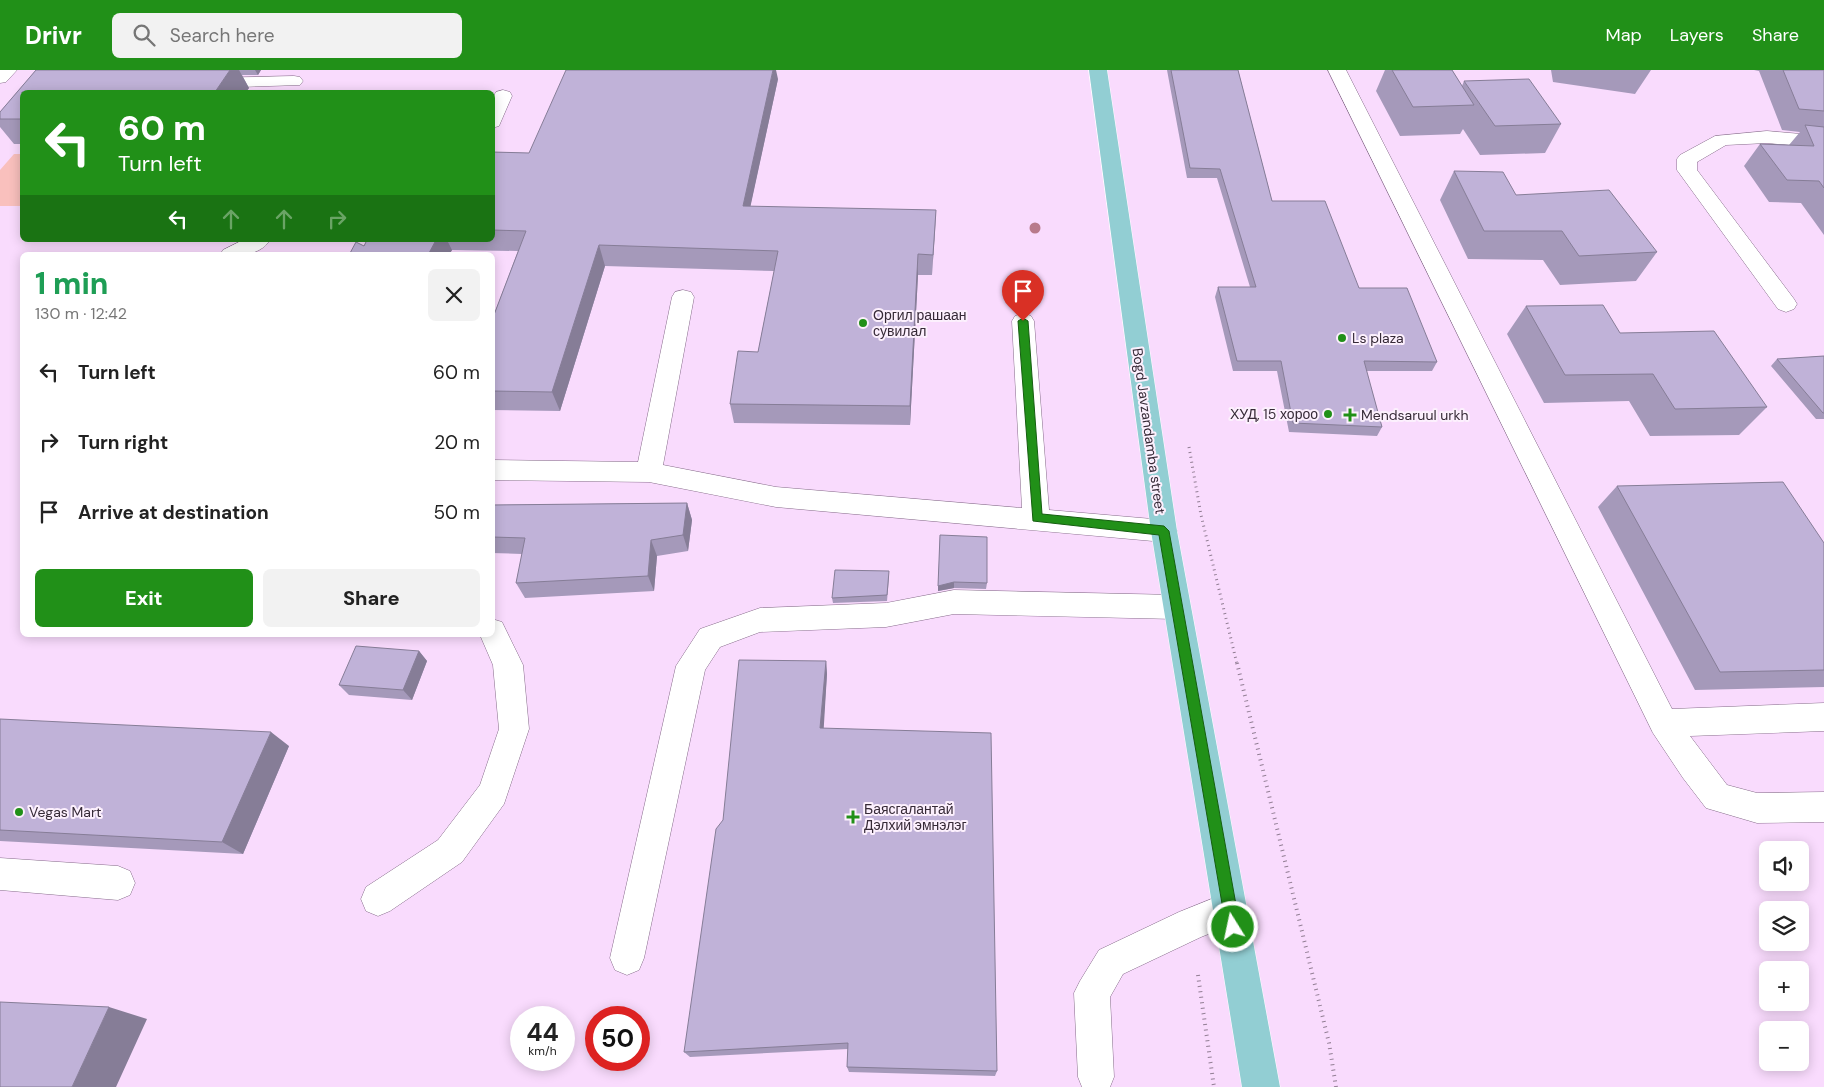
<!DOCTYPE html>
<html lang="en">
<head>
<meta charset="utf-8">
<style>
	:root { --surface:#fff; --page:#f2f2f2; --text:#222; --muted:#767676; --accent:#219018 }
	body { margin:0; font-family:"DM Sans",sans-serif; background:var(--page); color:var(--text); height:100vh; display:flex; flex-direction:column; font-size:19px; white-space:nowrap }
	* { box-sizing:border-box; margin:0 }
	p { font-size:16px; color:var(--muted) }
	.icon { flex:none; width:28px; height:28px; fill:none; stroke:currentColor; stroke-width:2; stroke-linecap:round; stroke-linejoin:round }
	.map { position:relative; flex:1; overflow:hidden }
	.drawer { position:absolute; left:20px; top:182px; width:475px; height:385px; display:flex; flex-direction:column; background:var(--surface); border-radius:8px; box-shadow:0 2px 12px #0003 }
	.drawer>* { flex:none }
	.top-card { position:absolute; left:20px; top:20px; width:475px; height:152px; border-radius:8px; box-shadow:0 2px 12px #0003; background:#219018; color:#fff; overflow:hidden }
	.tools { position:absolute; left:1759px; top:771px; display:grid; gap:10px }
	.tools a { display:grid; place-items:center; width:50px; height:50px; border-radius:8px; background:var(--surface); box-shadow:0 2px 12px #0003; font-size:25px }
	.speed { position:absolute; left:510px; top:936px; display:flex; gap:10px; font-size:25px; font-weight:700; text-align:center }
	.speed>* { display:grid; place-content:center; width:65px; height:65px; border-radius:50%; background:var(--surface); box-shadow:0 2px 12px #0003; line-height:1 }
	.speed small { font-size:12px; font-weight:400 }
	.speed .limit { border:8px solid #d22; background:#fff; color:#111 }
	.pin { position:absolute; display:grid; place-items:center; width:42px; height:42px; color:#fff; margin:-51px -21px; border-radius:50% 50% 50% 0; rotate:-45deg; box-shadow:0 0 5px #0007 }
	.pin .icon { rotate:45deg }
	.me { position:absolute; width:55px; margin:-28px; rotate:350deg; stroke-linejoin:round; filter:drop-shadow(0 0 4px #0008) }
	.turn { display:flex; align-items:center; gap:18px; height:105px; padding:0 15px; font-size:22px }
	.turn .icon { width:65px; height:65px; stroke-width:2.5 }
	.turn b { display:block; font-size:35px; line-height:42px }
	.lanes { display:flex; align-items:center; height:48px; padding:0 15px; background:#0003; justify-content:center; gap:25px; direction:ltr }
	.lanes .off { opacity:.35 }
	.round { display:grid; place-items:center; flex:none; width:52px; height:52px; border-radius:8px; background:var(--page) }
	.headline { display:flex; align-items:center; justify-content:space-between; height:85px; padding:0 15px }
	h1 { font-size:30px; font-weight:800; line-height:38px; color:#1e9e55 }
	.button { display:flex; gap:10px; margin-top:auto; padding:10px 15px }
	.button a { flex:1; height:58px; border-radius:8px; background:var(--accent); color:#fff; font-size:20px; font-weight:800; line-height:58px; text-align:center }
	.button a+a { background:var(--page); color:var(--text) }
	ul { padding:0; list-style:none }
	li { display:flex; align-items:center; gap:15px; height:70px; padding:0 15px }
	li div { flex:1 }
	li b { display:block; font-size:19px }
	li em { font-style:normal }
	header { display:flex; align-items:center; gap:30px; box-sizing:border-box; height:70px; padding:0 25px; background:var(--accent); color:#fff }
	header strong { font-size:24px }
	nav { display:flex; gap:28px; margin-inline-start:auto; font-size:18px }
	.search { width:350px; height:45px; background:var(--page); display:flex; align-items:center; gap:12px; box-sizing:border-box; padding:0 18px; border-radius:8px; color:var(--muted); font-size:19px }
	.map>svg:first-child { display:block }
	.green { fill:#f9c0bd }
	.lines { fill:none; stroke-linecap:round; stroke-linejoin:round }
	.minor-casing { stroke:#866c8a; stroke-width:1 }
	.major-casing { stroke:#fff; stroke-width:1 }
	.path-far1 { stroke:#927e94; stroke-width:3; stroke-dasharray:1 4; stroke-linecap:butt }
	.path { stroke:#927e94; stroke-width:4; stroke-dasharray:1 4.5; stroke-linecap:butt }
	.minor { fill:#fff; fill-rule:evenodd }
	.major { fill:#92ced3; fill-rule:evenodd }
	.tree { fill:#b87a8b }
	.wall { fill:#a599ba }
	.shaded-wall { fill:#867d97 }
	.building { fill:#c0b2d8; stroke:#867d97 }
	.route { fill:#219018; stroke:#155e10 }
	.poi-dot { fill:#219018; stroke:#fcf0fd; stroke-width:2 }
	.labels { text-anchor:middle; stroke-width:4; stroke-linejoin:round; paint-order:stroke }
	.poi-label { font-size:14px; fill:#362a37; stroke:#fcf0fd; text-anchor:start }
	.street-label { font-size:14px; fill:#362a37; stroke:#fcf0fd }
</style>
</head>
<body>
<header>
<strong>Drivr</strong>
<div class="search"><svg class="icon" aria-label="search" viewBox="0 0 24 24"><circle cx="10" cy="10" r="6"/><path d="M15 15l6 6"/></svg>Search here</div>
<nav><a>Map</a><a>Layers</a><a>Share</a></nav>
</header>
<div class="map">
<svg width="1824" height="1017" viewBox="0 0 1824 1017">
	<rect width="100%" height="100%" fill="#f9dbfd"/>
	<!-- green -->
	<path class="green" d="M 14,84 L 22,84 L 22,136 L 0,136 L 0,100 Z"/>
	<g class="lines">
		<!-- minor casing -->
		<g class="minor-casing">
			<path id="minor" d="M 0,0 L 17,0 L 6,12 L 0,13 Z
				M 1328,0 L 1346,0 L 1672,639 L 1824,633 L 1824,661 L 1690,666 L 1727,715 L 1757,723 L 1824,722 L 1824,752 L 1757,753 L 1706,738 L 1683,708 L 1653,663 Z
				M 294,6 L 300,7 L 303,11 L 300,15 L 208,18 L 202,17 L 199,13 L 202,9 L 208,8 Z
				M 503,20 L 510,22 L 512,26 L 499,56 L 492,58 L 492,29 L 496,22 Z
				M 1767,61 L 1824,66 L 1824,78 L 1767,73 L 1726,75 L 1697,92 L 1697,100 L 1794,229 L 1797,234 L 1794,239 L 1786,242 L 1778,239 L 1677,100 L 1677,89 L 1680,85 L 1715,66 Z
				M 243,170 L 270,170 C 259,187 238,185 220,185 L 223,180 Z
				M 683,220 L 691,222 L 694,227 L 663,395 L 776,417 L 1022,438 L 1012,251 L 1015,246 L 1023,243 L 1031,246 L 1034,251 L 1049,440 L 1164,450 L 1173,453 L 1177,461 L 1173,469 L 1164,472 L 776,437 L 649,412 L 492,410 L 492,390 L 638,392 L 672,227 L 675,222 Z
				M 954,520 L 1176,525 L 1186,529 L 1190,537 L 1186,545 L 1176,549 L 954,544 L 886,557 L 760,562 L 720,577 L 705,600 L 644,888 L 639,900 L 627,905 L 615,900 L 610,888 L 676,596 L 700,559 L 760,538 L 886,533 Z
				M 492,549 L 502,552 L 523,595 L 529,659 L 504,734 L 462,792 L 390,841 L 378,846 L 366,841 L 361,829 L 366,817 L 438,770 L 480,715 L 499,659 L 493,595 L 480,565 L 492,565 Z
				M 0,788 L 118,796 L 130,801 L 135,813 L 130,825 L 118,830 L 0,820 Z
				M 1229,822 L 1241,827 L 1246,839 L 1241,851 L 1201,867 L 1123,904 L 1110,927 L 1114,1007 L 1110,1017 L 1082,1017 L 1078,1007 L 1074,923 L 1080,911 L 1099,880 L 1179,842 Z"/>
		</g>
		<!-- major casing -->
		<g class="major-casing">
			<path id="major" d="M 1089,0 L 1107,0 L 1177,461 L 1280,1017 L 1242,1017 L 1151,461 Z"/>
		</g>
		<!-- path-far1 -->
		<path class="path-far1" d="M 1189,377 L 1201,445 L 1237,594"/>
		<!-- path -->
		<path class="path" d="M 1237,593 L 1329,973 L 1336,1017
			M 1198,905 L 1214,1017"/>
		<!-- minor -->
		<use href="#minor" class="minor"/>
		<!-- major -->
		<use href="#major" class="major"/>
	</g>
	<!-- trees -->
	<circle class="tree" cx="1035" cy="158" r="5.5"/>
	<!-- wall -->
	<path class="wall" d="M 36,0 L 261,0 L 258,5 L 242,5 L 249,18 L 246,22 L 22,22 L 22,74 L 14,74 L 0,57 L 0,42 Z
		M 1167,0 L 1238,0 L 1272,131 L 1359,218 L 1437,292 L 1432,301 L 1366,301 L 1382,357 L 1377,366 L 1289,362 L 1277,301 L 1233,301 L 1215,227 L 1218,217 L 1250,217 L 1217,108 L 1187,108 Z
		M 1385,0 L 1452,0 L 1462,16 L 1464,11 L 1561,54 L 1545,83 L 1480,85 L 1463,59 L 1460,64 L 1400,66 L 1376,21 Z
		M 1551,0 L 1651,0 L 1635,24 L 1553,12 Z
		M 1754,0 L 1824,0 L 1824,165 L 1801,133 L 1769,132 L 1744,96 L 1760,74 L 1789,75 L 1800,62 L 1782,60 L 1759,1 Z
		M 778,9 L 750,137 L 936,140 L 932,205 L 918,205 L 910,355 L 734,353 L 730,334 L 758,282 L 774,201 L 605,196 L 560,341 L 492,340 L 492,250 L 518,181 L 452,180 L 449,185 L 349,185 L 364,176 L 367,170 L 492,170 L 492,82 L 529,83 Z
		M 1454,101 L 1516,125 L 1657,182 L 1636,211 L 1560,215 L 1543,190 L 1468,189 L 1440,130 Z
		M 1526,236 L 1620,263 L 1767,337 L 1739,365 L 1650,366 L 1629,331 L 1544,333 L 1507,264 Z
		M 1824,286 L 1824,349 L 1816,349 L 1771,296 L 1777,289 Z
		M 1617,416 L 1824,473 L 1824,617 L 1695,620 L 1598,437 Z
		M 687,433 L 692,450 L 688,481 L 657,486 L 654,521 L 525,528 L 516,513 L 522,484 L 492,483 L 492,435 Z
		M 940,465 L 987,513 L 986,519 L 954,518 L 938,521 Z
		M 889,507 L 887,531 L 833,533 L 832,528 Z
		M 419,581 L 427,591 L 412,630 L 349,625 L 339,615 Z
		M 826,591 L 827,604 L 823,658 L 997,1001 L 995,1006 L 849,1002 L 847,997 L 848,979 L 690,987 L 684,982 L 723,750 Z
		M 0,649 L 289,676 L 243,784 L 0,771 Z"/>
	<!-- shaded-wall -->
	<path class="shaded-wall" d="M 230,0 L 239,0 L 249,18 L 246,22 L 215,22 Z
		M 255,0 L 261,0 L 258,5 Z
		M 773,0 L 776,0 L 778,9 L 746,157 L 743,136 Z
		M 936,140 L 935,161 L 932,205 L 933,185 Z
		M 436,170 L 447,170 L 452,180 L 449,185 L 428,185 Z
		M 599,175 L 605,196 L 560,341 L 552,322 Z
		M 918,184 L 918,205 L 910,355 L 910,336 Z
		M 687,433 L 692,450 L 688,481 L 683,465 Z
		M 651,470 L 657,486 L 654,521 L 648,506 Z
		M 954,512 L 954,518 L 938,521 L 938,516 Z
		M 419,581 L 427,591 L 412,630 L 403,620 Z
		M 826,591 L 827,604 L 823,670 L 820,658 Z
		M 271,662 L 289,676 L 243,784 L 222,772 Z
		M 109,937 L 147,949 L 116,1017 L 72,1017 Z"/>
	<!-- building -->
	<path class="building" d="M 36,0 L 230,0 L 215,22 L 22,22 L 22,49 L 0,49 L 0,42 Z
		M 566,0 L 773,0 L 743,136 L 936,140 L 933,185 L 918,184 L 910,336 L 730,334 L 738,281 L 758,282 L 778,181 L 599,175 L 552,322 L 492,321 L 492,250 L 526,161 L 492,160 L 492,82 L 529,83 Z
		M 1171,0 L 1238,0 L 1272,131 L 1325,131 L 1359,218 L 1407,218 L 1437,292 L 1364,291 L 1382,357 L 1293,353 L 1281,291 L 1237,291 L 1218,217 L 1256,217 L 1220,99 L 1190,98 Z
		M 1392,0 L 1452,0 L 1474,35 L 1413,37 Z
		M 1783,0 L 1824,0 L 1824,41 L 1799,39 Z
		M 1529,9 L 1561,54 L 1495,56 L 1464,11 Z
		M 1805,55 L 1824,57 L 1824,118 L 1819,111 L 1787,110 L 1760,74 L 1814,76 Z
		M 1454,101 L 1503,102 L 1516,125 L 1609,120 L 1657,182 L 1579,186 L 1562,161 L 1484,161 Z
		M 367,170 L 436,170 L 428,185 L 349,185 L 356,172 L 364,176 Z
		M 1603,235 L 1620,263 L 1714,261 L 1767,337 L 1675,339 L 1653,304 L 1565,305 L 1526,236 Z
		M 1824,286 L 1824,343 L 1823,343 L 1777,289 Z
		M 1783,412 L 1824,473 L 1824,600 L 1720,602 L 1617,416 Z
		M 687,433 L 683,465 L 651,470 L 648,506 L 516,513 L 525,468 L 492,467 L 492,435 Z
		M 940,465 L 987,467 L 987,513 L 954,512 L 938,516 Z
		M 835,500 L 889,501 L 887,525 L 832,528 Z
		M 356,576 L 419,581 L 403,620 L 339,615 Z
		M 739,590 L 826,591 L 820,658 L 991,663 L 997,1001 L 847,997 L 848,973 L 684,982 L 716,759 L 723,750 Z
		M 0,649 L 271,662 L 222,772 L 0,760 Z
		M 0,932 L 109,937 L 72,1017 L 0,1017 Z"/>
	<!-- route -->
	<path class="route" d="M 1023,248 L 1028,251 L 1042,444 L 1164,456 L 1169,461 L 1240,857 L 1238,862 L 1233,864 L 1228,862 L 1226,857 L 1159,465 L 1033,451 L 1018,251 Z"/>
	<!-- markers -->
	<g class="poi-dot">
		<circle cx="863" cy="253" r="5"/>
		<circle cx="1342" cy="268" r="5"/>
		<circle cx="1328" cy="344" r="5"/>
		<path d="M1347.5 337.5h5v5h5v5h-5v5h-5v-5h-5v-5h5z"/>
		<circle cx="19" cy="742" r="5"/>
		<path d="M850.5 739.5h5v5h5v5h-5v5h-5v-5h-5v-5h5z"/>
	</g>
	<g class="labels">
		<!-- poi labels -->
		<g class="poi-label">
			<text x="873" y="250">Оргил рашаан<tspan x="873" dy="16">сувилал</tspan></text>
			<text x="1352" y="273">Ls plaza</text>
			<text x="1318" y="349" text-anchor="end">ХУД, 15 хороо</text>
			<text x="1361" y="350">Mendsaruul urkh</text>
			<text x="864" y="744">Баясгалантай<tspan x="864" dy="16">Дэлхий эмнэлэг</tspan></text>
			<text x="29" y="747">Vegas Mart</text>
		</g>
		<!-- street labels -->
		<g class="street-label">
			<text transform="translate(1149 361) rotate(82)" y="5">Bogd Javzandamba street</text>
		</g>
	</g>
</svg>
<div class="tools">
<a><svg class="icon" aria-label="sound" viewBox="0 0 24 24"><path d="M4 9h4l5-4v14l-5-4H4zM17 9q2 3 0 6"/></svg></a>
<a><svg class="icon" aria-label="layers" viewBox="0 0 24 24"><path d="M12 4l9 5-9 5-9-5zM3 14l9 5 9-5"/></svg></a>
<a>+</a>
<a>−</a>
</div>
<div class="speed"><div>44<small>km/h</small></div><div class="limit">50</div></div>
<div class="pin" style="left:1023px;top:251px;background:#d93025"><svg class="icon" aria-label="arrive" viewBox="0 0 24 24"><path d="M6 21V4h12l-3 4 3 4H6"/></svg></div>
<svg class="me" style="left:1233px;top:857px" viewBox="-20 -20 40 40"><circle r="17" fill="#219018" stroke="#fff" stroke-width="3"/><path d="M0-11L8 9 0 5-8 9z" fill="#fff"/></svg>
<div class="top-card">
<div class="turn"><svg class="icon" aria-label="left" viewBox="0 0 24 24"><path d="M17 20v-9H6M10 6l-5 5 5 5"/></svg><div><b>60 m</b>Turn left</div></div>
<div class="lanes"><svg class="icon" aria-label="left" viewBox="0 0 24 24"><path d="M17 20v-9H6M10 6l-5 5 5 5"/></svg><svg class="icon off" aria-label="ahead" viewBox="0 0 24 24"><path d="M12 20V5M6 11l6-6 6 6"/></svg><svg class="icon off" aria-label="ahead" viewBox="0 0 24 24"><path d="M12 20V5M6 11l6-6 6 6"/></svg><svg class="icon off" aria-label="right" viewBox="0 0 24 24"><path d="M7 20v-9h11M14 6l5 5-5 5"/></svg></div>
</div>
<section class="drawer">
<div class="headline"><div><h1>1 min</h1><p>130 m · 12:42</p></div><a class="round"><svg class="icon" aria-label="close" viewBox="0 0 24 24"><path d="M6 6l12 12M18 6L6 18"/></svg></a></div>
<ul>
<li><svg class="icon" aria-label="left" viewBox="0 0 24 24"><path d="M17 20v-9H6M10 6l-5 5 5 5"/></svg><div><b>Turn left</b></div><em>60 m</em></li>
<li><svg class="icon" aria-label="right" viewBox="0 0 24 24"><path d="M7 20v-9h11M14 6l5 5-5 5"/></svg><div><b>Turn right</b></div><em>20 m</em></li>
<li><svg class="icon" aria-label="arrive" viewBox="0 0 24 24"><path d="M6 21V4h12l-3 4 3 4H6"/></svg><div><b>Arrive at destination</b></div><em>50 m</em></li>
</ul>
<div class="button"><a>Exit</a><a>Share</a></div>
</section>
</div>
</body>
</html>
